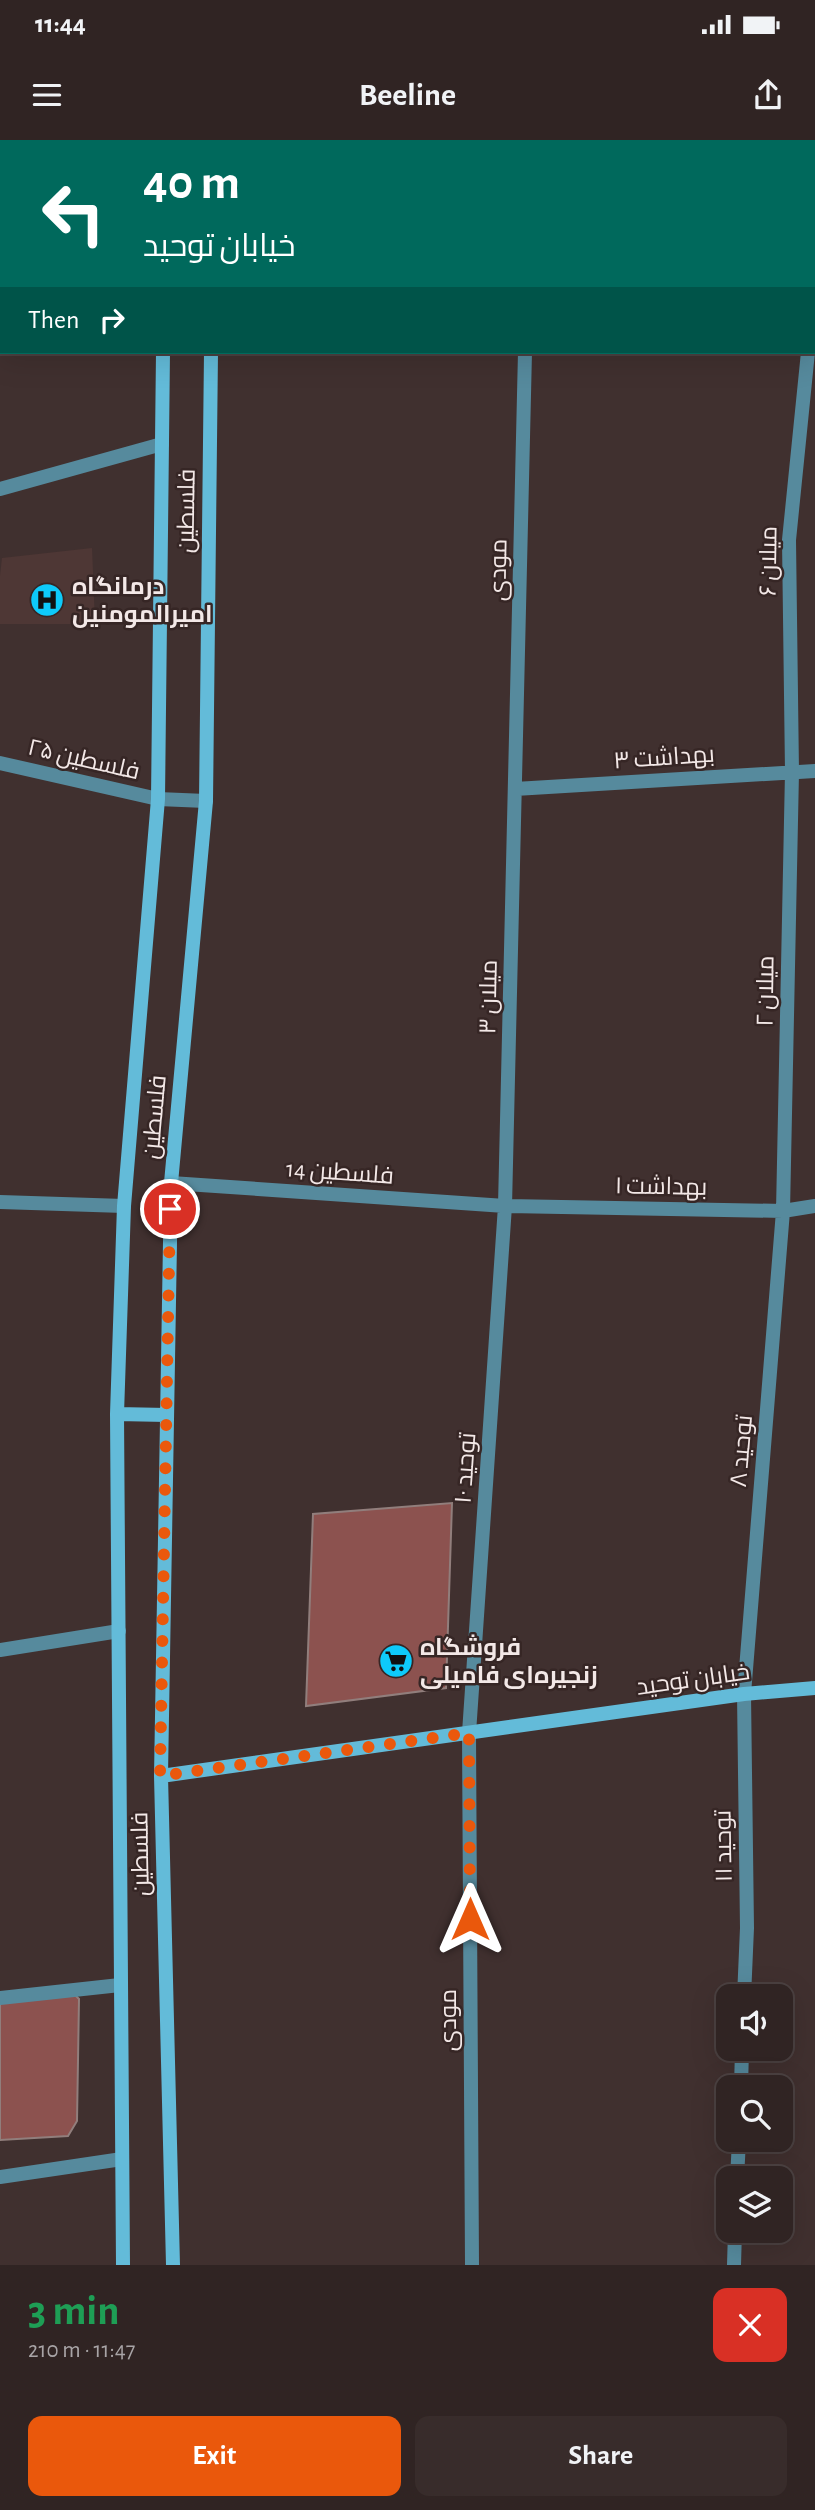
<!DOCTYPE html>
<html lang="en">
<head>
<meta charset="utf-8">
<style>
	:root { --surface:#302423; --page:#382c2b; --text:#f1f3f6; --muted:#a8a4a6; --line:#4b4141; --accent:#ea580c }
	body { margin:0; font-family:"Alegreya Sans",Cairo,sans-serif; background:var(--page); color:var(--text); height:100vh; display:flex; flex-direction:column; font-size:26px; white-space:nowrap }
	* { box-sizing:border-box; margin:0 }
	p { font-size:23px; color:var(--muted) }
	.icon { flex:none; width:38px; height:38px; fill:none; stroke:currentColor; stroke-width:2; stroke-linecap:round; stroke-linejoin:round }
	.map { position:relative; height:2125px; overflow:hidden }
	.side { display:flex; flex-direction:column; background:var(--surface); flex:1 }
	.side>* { flex:none }
	.hud { position:absolute; left:0px; top:0px; width:816px; height:214px; box-shadow:0 7px 28px #0002,0 0 0 2px var(--line); background:#00695c; color:#fff; overflow:hidden }
	.tools { position:absolute; left:716px; top:1844px; display:grid; gap:14px }
	.tools a { display:grid; place-items:center; width:77px; height:77px; border-radius:14px; background:var(--surface); box-shadow:0 7px 28px #0002,0 0 0 2px var(--line); font-size:35px }
	.pin { position:absolute; display:grid; place-items:center; width:60px; height:60px; color:#fff; margin:-30px; border:4px solid #fff; border-radius:50%; box-shadow:0 2px 7px #0007 }
	.me { position:absolute; width:77px; margin:-38px; rotate:0deg; stroke-linejoin:round; filter:drop-shadow(0 0 5px #0008) }
	.turn { display:flex; align-items:center; gap:24px; height:147px; padding:0 28px; font-size:32px }
	.turn .icon { width:91px; height:91px; stroke-width:2.5 }
	.turn b { display:block; font-size:49px; line-height:60px }
	.then { display:flex; align-items:center; height:66px; padding:0 28px; background:#0003; gap:14px; font-size:26px }
	.round { display:grid; place-items:center; flex:none; width:74px; height:74px; border-radius:14px; background:var(--page) }
	.headline { display:flex; align-items:center; justify-content:space-between; height:119px; padding:0 28px }
	h1 { font-size:42px; font-weight:700; line-height:52px; color:#1e9e55 }
	.cta { display:flex; gap:14px; margin-top:auto; padding:14px 28px }
	.cta a { flex:1; height:80px; border-radius:14px; background:var(--accent); color:#fff; font-size:28px; font-weight:700; line-height:80px; text-align:center }
	.cta a+a { background:var(--page); color:var(--text) }
	.status { display:flex; justify-content:space-between; align-items:center; height:49px; padding:0 35px; background:var(--surface); direction:ltr }
	.status svg { height:19px; fill:currentColor }
	header { display:flex; justify-content:space-between; align-items:center; height:91px; padding:0 28px; background:var(--surface); font-size:32px; font-weight:700 }
	.map>svg:first-child { display:block }
	.built { fill:#4e3735 }
	.building { fill:#8c524f; stroke:#917e7c; stroke-width:2 }
	.lines { fill:none; stroke-linecap:round; stroke-linejoin:round }
	.street { stroke:#568a9d; stroke-width:14 }
	.secondary { stroke:#63bbd9; stroke-width:14 }
	.route { stroke:#ea580c; stroke-width:12; stroke-dasharray:0 21.6 }
	.labels { text-anchor:middle; stroke-width:5; stroke-linejoin:round; paint-order:stroke }
	.street-label { font-size:24px; fill:#f3e8e7; stroke:#362625 }
	.poi-label { font-size:24px; font-weight:bold; fill:#f3e8e7; stroke:#362625; text-anchor:start }
</style>
</head>
<body>
<div class="status"><b>11:44</b><svg viewBox="0 0 49 12"><path d="M0 12V9h3v3zM5 12V6h3v6zM10 12V3h3v9zM15 12V0h3v12zM26 1h20v11H26zM47 4h2v5h-2z"/></svg></div>
<header><svg class="icon" aria-label="menu" viewBox="0 0 24 24"><path d="M4 6h16M4 12h16M4 18h16"/></svg>Beeline<svg class="icon" aria-label="share" viewBox="0 0 24 24"><path d="M12 15V3M7 8l5-5 5 5M5 13v7h14v-7"/></svg></header>
<div class="map">
<svg width="815" height="2125" viewBox="0 0 815 2125">
	<rect width="100%" height="100%" fill="#40302f"/>
	<!-- built -->
	<path class="built" d="M 92,408 L 95,484 L 0,484 L 0,436 L 2,418 Z"/>
	<!-- building -->
	<path class="building" d="M 452,1363 L 446,1548 L 306,1566 L 313,1374 Z
		M 71,1851 L 79,1859 L 77,1981 L 68,1996 L 0,2000 L 0,1859 Z"/>
	<g class="lines">
		<!-- street -->
		<path class="street" d="M 431,2 L 437,0
			M 530,2 L 530,0
			M 0,112 L 2,111
			M 814,129 L 815,129
			M 814,153 L 815,141
			M 0,349 L 162,304
			M 0,623 L 158,659 L 206,661
			M 515,649 L 815,631
			M 171,1043 L 505,1066 L 783,1071 L 815,1066
			M 0,1062 L 124,1066
			M 0,1510 L 119,1491
			M 744,1857 L 747,1788 L 744,1554 L 783,1071 L 792,632 L 789,400 L 808,212
			M 0,1858 L 120,1845
			M 741,1948 L 742,1909
			M 0,2037 L 122,2019
			M 737,2039 L 739,2000
			M 472,2125 L 469,1593 L 505,1066 L 525,212
			M 734,2125 L 735,2091"/>
		<!-- secondary -->
		<path class="secondary" d="M 166,2 L 166,0
			M 214,2 L 214,0
			M 117,1274 L 167,1275
			M 161,1636 L 744,1554 L 815,1548
			M 123,2125 L 117,1274 L 124,1066 L 158,659 L 163,212
			M 173,2125 L 161,1636 L 171,1043 L 206,661 L 211,212"/>
	</g>
	<g class="lines">
		<!-- route -->
		<path class="route" d="M 170,1069 L 160,1636 L 469,1593 L 470,1779"/>
	</g>
	<!-- icons -->
	<defs>
		<g id="hospital-disc" transform="scale(1.75)"><circle r="9.5" fill="#0ecafa" stroke="#362625"/><path d="M-5-5h3v3.5h4V-5h3V5h-3V1.5h-4V5h-3Z" fill="#111"/></g>
		<g id="supermarket-disc" transform="scale(1.75)"><circle r="9.5" fill="#0ecafa" stroke="#362625"/><path d="M-6-5.5h2.5l.6 2H6L4.5 2H-2.5L-4.4-4H-6ZM-1.5 3.2a1.3 1.3 0 1 0 .1 0ZM3 3.2a1.3 1.3 0 1 0 .1 0Z" fill="#111"/></g>
	</defs>
	<g fill-rule="evenodd">
		<use href="#hospital-disc" x="47" y="460"/>
		<use href="#supermarket-disc" x="396" y="1521"/>
	</g>
	<g class="labels">
		<!-- street labels -->
		<g class="street-label">
			<text transform="translate(186 371) rotate(-89)" y="8">فلسطین</text>
			<text transform="translate(768 421) rotate(-89)" y="8">میلان ۶</text>
			<text transform="translate(498 430) rotate(-89)" y="8">مودی</text>
			<text transform="translate(664 617) rotate(-4)" y="8">بهداشت ۳</text>
			<text transform="translate(84 619) rotate(13)" y="8">فلسطین ۲۵</text>
			<text transform="translate(765 851) rotate(-89)" y="8">میلان ۲</text>
			<text transform="translate(488 857) rotate(-89)" y="8">میلان ۳</text>
			<text transform="translate(154 977) rotate(-85)" y="8">فلسطین</text>
			<text transform="translate(340 1032) rotate(4)" y="8">فلسطین 14</text>
			<text transform="translate(661 1046) rotate(1)" y="8">بهداشت ۱</text>
			<text transform="translate(741 1311) rotate(-85)" y="8">توحید ۸</text>
			<text transform="translate(465 1328) rotate(-86)" y="8">توحید ۱۰</text>
			<text transform="translate(693 1539) rotate(-8)" y="8">خیابان توحید</text>
			<text transform="translate(723 1706) rotate(-91)" y="8">توحید ۱۱</text>
			<text transform="translate(140 1714) rotate(-91)" y="8">فلسطین</text>
			<text transform="translate(448 1880) rotate(-90)" y="8">مودی</text>
		</g>
		<!-- poi labels -->
		<g class="poi-label">
			<text x="72" y="454">درمانگاه<tspan x="72" dy="28">امیرالمومنین</tspan></text>
			<text x="420" y="1515">فروشگاه<tspan x="420" dy="28">زنجیره‌ای فامیلی</tspan></text>
		</g>
	</g>
</svg>
<div class="tools">
<a><svg class="icon" aria-label="sound" viewBox="0 0 24 24"><path d="M4 9h4l5-4v14l-5-4H4zM17 9q2 3 0 6"/></svg></a>
<a><svg class="icon" aria-label="search" viewBox="0 0 24 24"><circle cx="10" cy="10" r="6"/><path d="M15 15l6 6"/></svg></a>
<a><svg class="icon" aria-label="layers" viewBox="0 0 24 24"><path d="M12 4l9 5-9 5-9-5zM3 14l9 5 9-5"/></svg></a>
</div>
<div class="pin" style="left:170px;top:1069px;background:#d93025"><svg class="icon" aria-label="arrive" viewBox="0 0 24 24"><path d="M6 21V4h12l-3 4 3 4H6"/></svg></div>
<svg class="me" style="left:470px;top:1779px" viewBox="-20 -20 40 40"><path d="M0-17L14 15 0 8-14 15z" fill="#ea580c" stroke="#fff" stroke-width="4"/></svg>
<div class="hud">
<div class="turn"><svg class="icon" aria-label="left" viewBox="0 0 24 24"><path d="M17 20v-9H6M10 6l-5 5 5 5"/></svg><div><b>40 m</b>خیابان توحید</div></div>
<div class="then">Then<svg class="icon" aria-label="right" viewBox="0 0 24 24"><path d="M7 20v-9h11M14 6l5 5-5 5"/></svg></div>
</div>
</div>
<section class="side">
<div class="headline"><div><h1>3 min</h1><p>210 m · 11:47</p></div><a class="round" style="background:#d93025;color:#fff"><svg class="icon" aria-label="close" viewBox="0 0 24 24"><path d="M6 6l12 12M18 6L6 18"/></svg></a></div>
<div class="cta"><a>Exit</a><a>Share</a></div>
</section>
</body>
</html>
